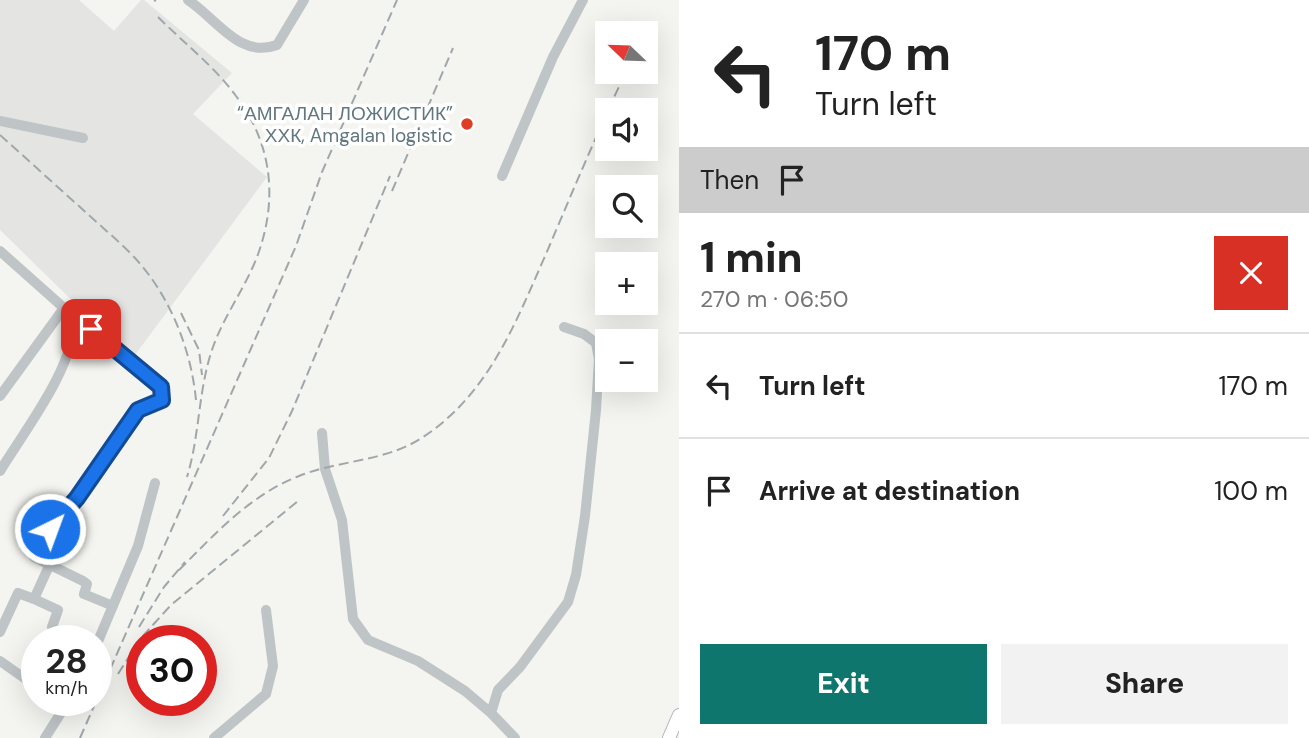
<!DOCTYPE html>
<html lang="en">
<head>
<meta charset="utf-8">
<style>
	:root { --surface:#fff; --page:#f2f2f2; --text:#222; --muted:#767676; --line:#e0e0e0; --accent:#0f766e }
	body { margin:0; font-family:"DM Sans",sans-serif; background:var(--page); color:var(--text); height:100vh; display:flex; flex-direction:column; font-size:26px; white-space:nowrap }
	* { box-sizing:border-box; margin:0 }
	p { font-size:23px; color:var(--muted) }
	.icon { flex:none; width:38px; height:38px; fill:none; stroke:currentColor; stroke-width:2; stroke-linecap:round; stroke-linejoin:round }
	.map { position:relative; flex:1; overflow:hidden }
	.sheet { display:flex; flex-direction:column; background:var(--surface); width:630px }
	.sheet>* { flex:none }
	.hud { background:#fff; color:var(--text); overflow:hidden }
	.needle { width:46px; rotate:293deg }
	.tools { position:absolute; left:595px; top:21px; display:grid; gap:14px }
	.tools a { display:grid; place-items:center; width:63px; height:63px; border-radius:0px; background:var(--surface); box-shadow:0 7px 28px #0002; font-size:35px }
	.speed { position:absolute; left:21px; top:625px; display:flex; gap:14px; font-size:35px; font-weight:700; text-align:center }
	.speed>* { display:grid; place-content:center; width:91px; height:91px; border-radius:50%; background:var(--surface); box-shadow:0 7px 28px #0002; line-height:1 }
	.speed small { font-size:18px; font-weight:400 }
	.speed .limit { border:10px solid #d22; background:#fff; color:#111 }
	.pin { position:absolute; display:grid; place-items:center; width:60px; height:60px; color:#fff; margin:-30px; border-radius:14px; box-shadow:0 4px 10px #0006 }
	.me { position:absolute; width:77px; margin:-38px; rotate:42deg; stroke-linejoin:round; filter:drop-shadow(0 0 5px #0008) }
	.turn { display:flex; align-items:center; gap:24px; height:147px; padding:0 21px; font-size:32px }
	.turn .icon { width:91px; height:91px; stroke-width:2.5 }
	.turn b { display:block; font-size:49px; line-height:60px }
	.then { display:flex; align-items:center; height:66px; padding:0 21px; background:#0003; gap:14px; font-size:26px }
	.round { display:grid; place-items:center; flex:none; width:74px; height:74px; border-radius:0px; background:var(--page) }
	.summary { display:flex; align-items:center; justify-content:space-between; height:119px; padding:0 21px }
	h1 { font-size:42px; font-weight:800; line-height:52px }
	.primary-button { display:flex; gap:14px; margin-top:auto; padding:14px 21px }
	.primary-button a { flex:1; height:80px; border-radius:0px; background:var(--accent); color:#fff; font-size:28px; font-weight:800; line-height:80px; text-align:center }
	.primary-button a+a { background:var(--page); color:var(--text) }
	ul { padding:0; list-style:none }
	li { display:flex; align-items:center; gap:21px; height:105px; padding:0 21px; border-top:2px solid var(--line) }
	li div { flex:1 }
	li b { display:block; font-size:26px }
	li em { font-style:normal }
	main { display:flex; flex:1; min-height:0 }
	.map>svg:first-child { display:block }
	.built { fill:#e4e5e3 }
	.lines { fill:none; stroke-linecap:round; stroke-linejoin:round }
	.major-casing { stroke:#b2b7ba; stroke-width:14 }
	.minor { stroke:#bfc4c6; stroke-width:10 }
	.major { stroke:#fff; stroke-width:12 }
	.rail { stroke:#a0a7ab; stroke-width:2; stroke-dasharray:10 5; stroke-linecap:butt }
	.route-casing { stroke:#114b97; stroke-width:18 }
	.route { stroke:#1a73e8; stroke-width:12 }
	.poi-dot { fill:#de3d26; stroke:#fff; stroke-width:2.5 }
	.labels { text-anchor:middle; stroke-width:7; stroke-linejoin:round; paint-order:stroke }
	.poi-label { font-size:19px; fill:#637780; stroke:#fff; text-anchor:end }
</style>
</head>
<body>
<main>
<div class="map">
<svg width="679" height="738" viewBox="0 0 679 738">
	<rect width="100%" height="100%" fill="#f4f4f0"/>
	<!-- built -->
	<path class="built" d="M 0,0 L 79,0 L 114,31 L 141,0 L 144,0 L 232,73 L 193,114 L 267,177 L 132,359 L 0,230 Z"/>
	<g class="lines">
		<!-- major casing -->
		<g class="major-casing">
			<path id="major" d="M 669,738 L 679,715"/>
		</g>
		<!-- minor -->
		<path class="minor" d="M 188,0 C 216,18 239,59 277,45 L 304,0
			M 0,121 L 83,138
			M 502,176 L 553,57 L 583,0
			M 0,251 L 64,308 L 161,387 L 162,400 L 138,410 L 77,498 L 50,529 L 34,557 L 83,581 L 87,584 L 84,594 L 113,606
			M 0,396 L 64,308
			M 322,433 L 325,469 L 342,520 L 353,619 L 368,640 L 418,661 L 465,691 L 491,713 L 515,738
			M 0,471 C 29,424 72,371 76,316
			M 34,599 L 58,610 L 52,627 L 57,632
			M 0,632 L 18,593 L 34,599 L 49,566
			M 96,646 L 138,546 L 155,483
			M 0,661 L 37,687
			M 491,713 L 498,690 L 520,667 L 568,602 L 576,575 L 585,516 L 596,410 L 599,359 L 596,343 L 584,334 L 564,327
			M 45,738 L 69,700
			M 214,738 L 266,694 L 273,666 L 266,610"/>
		<!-- major -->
		<use href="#major" class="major"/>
		<!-- rail -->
		<path class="rail" d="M 154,0 L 156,1
			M 158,17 C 184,43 215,67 236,96 C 273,145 278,201 257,257 C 245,288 224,316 213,347 C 198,389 200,435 187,477
			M 643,33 L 644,31
			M 608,110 L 626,72
			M 0,135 C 27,159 53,183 80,207 C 98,224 118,240 135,258 C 170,296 191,349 196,400
			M 392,191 L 453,48
			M 181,313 L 199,350 L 202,375
			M 223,516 L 269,458 L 292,411 L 390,176
			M 179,570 C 215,534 250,495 299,476 C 339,460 383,462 420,439 C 488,396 515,324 546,254 C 566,207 586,159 607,113
			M 139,627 L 164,587 L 185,562
			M 118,674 L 141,638 L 171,605 L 298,501
			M 80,738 L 296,246 L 322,172 L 397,0"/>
	</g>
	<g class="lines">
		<!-- route casing -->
		<g class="route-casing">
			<path id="route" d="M 50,529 L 77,498 L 138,410 L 162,400 L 161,387 L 91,329"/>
		</g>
		<!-- route -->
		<use href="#route" class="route"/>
	</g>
	<!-- markers -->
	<circle class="poi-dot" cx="467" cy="124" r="7"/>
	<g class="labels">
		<!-- poi labels -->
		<g class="poi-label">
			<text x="453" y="120">“АМГАЛАН ЛОЖИСТИК”<tspan x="453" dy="22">ХХК, Amgalan logistic</tspan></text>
		</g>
	</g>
</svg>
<div class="tools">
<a><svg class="needle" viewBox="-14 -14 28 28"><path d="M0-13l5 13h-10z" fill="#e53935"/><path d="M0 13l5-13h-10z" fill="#767676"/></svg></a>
<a><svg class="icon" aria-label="sound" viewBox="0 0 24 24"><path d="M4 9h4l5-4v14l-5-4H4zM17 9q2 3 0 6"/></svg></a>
<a><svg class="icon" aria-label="search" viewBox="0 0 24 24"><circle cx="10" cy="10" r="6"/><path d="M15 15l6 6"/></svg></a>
<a>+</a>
<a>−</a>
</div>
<div class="speed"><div>28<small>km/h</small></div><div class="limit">30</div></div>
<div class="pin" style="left:91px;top:329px;background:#d93025"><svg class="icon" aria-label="arrive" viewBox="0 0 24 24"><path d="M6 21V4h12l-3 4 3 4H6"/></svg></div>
<svg class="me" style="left:50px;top:529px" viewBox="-20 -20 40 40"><circle r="17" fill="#1a73e8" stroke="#fff" stroke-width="3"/><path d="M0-11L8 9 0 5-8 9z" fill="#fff"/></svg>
</div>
<section class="sheet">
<div class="hud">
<div class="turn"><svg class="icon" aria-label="left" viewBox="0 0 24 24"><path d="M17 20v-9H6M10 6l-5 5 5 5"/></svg><div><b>170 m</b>Turn left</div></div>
<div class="then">Then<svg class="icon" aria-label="arrive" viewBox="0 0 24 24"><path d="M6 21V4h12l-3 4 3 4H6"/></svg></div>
</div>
<div class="summary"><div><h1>1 min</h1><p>270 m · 06:50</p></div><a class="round" style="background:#d93025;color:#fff"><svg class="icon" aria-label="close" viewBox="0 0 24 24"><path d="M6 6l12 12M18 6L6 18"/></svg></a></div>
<ul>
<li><svg class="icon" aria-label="left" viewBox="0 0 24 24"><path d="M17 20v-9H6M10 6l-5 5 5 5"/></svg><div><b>Turn left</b></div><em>170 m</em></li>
<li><svg class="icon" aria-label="arrive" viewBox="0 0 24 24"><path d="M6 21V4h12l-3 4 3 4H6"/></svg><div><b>Arrive at destination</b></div><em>100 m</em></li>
</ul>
<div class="primary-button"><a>Exit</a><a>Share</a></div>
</section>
</main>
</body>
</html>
